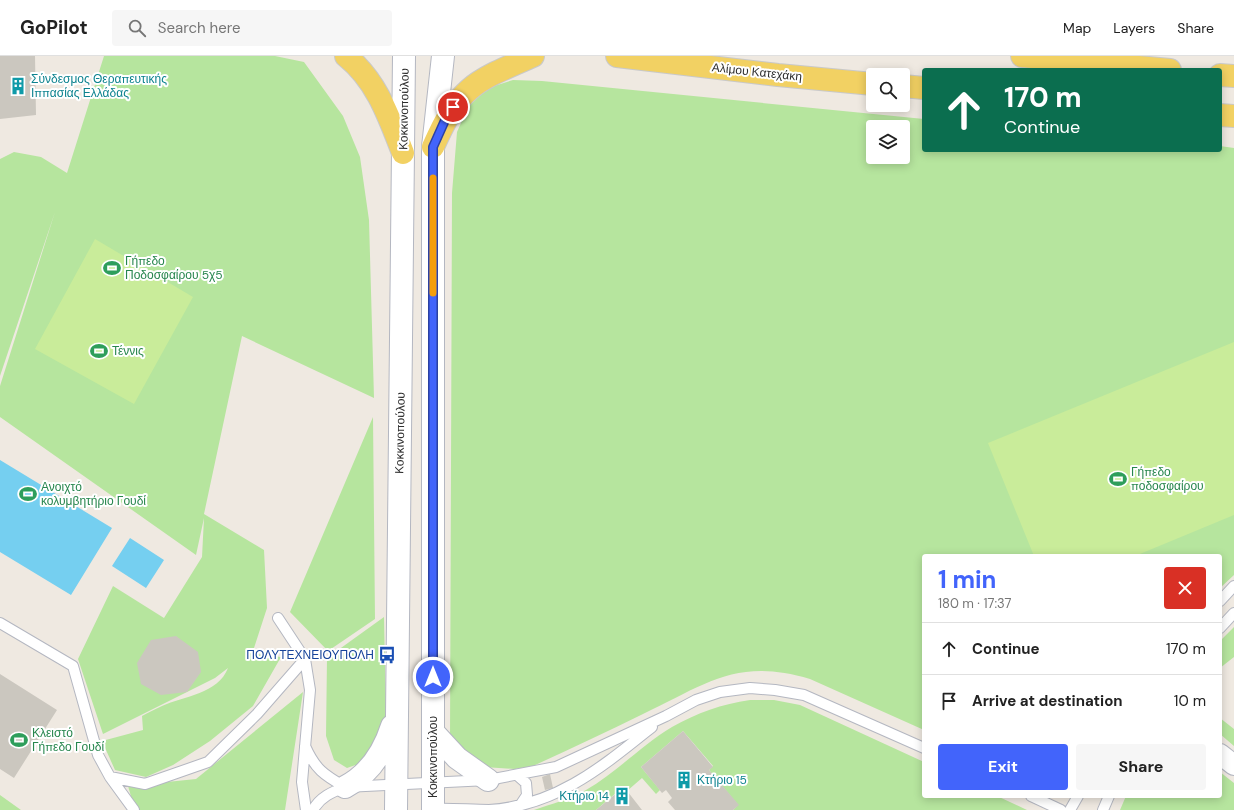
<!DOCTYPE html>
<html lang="en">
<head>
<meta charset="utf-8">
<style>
	:root { --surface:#fff; --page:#f6f6f6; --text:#222; --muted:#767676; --line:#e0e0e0; --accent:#4264fb }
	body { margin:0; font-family:"DM Sans",sans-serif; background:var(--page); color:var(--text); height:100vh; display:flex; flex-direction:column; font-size:15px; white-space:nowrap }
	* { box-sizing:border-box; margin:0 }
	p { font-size:13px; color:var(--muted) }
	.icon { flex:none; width:22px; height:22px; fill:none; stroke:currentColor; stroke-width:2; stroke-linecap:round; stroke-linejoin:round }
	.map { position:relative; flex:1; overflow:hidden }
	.sheet { position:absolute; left:922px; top:498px; width:300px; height:244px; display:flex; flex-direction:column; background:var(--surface); border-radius:4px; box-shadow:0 2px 10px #0003 }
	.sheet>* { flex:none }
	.hud { position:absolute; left:922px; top:12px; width:300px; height:84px; border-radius:4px; box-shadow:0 2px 10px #0003; background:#0b6e4f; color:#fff; overflow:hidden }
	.controls { position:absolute; left:866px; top:12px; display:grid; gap:8px }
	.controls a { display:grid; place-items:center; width:44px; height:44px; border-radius:4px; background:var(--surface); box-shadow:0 2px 10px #0003; font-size:20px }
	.pin { position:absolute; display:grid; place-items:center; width:34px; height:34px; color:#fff; margin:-17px; border:2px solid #fff; border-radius:50%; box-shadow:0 1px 4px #0007 }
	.me { position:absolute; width:44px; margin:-22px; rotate:0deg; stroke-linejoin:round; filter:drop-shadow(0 0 3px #0008) }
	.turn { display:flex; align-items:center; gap:14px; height:84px; padding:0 16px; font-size:18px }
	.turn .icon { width:52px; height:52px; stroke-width:2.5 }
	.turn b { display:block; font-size:28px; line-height:34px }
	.round { display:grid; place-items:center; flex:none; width:42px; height:42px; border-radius:4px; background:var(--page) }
	.headline { display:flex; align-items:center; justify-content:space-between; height:68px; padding:0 16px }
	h1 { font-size:24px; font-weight:700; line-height:30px; color:var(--accent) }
	.action { display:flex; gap:8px; margin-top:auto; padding:8px 16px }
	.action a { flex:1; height:46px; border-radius:4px; background:var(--accent); color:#fff; font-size:16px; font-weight:700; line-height:46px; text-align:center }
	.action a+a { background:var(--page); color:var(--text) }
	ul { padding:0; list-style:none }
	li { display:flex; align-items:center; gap:12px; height:52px; padding:0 16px; border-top:1px solid var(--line) }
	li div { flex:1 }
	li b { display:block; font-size:15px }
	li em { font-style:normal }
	header { display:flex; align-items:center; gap:24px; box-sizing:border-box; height:56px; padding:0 20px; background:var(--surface); border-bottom:1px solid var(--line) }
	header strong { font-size:19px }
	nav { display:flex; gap:22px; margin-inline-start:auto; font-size:14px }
	.search { width:280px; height:36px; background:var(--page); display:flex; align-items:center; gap:10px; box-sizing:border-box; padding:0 14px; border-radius:4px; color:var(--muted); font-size:15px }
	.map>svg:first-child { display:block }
	.green { fill:#b6e59e; fill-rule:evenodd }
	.pitch { fill:#c9ec9a }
	.water { fill:#75cff0 }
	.building { fill:#cbc7bf }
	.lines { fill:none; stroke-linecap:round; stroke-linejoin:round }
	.lane-casing { stroke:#b4b7c1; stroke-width:12 }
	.street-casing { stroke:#b4b7c1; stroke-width:22 }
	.secondary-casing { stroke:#b4b7c1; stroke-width:24 }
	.primary-casing { stroke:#c9c9c9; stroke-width:24 }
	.lane { stroke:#fff; stroke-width:10 }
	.street { stroke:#fff; stroke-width:20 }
	.secondary { stroke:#fff; stroke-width:22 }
	.primary { stroke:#f2d163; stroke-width:22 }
	.route-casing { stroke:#2b41a3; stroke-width:10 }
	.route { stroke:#4264fb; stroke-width:7 }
	.slow { stroke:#f59e0b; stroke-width:7 }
	.labels { text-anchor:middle; stroke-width:4; stroke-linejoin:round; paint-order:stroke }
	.street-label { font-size:12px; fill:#2e2e2e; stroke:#fff }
	.culture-label { font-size:12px; fill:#0d838f; stroke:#fff; text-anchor:start }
	.leisure-label { font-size:12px; fill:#27864d; stroke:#fff; text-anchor:start }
	.transit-label { font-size:12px; fill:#164399; stroke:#fff; text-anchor:end }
</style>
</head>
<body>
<header>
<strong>GoPilot</strong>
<div class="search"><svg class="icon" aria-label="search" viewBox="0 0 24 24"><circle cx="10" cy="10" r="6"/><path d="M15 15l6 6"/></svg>Search here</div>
<nav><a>Map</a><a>Layers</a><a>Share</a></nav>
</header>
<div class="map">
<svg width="1234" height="754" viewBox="0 0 1234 754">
	<rect width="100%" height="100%" fill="#efe9e1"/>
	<!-- green -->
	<path class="green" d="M 104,0 L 275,0 L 304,6 L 343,60 L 360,101 L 369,164 L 374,342 L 242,280 L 204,458 L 264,494 L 267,552 L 254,592 L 247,597 L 281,601 L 253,650 L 210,685 L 173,709 L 146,721 L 115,714 L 102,685 L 143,674 L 142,660 C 148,657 155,653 162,650 C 184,640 218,638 228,612 L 215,622 L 103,678 L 78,603 L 113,530 L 164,562 L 202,501 L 204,462 L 196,499 L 0,361 L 0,330 L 55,156 L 0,320 L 0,103 L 14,96 L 41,101 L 67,117 Z
		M 513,24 L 542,25 L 924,63 L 924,94 L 1220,94 L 1220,90 L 1234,92 L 1234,519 L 1220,532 L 1220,500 L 924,500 L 924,674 L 810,623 C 737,601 706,628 643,658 C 607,676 570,693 533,710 L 515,713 L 484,711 L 450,683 L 452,137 L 457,76 L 468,51 L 488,32 ZM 873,71 L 903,71 L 903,101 L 873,101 Z
		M 373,361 L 375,563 L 328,595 L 290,556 Z
		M 384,561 L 386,661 L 367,705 L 347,712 L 334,704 L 326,680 L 327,602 Z
		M 1234,571 L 1234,601 L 1220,612 L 1220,585 Z
		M 303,636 L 285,754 L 135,754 L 128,730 L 196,723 Z
		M 750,644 L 774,644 L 800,649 L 924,706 L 924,740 L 997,740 L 1027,754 L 733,754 L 738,749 L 709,714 L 713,710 L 683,675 L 641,711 L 660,734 L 656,738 L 642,722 L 627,735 L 623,731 L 596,754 L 534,754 C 552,748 569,743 586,734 C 617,716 642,689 672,671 C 697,657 722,648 750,644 Z
		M 1220,662 L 1234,673 L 1234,690 L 1220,678 Z
		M 1220,716 L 1234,727 L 1234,754 L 1120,754 L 1126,740 L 1220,740 Z
		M 0,739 L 21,754 L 0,754 Z"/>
	<!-- pitch -->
	<path class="pitch" d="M 95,183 L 193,241 L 134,348 L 35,293 Z
		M 1234,286 L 1234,459 L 1135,500 L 1034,500 L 988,387 Z"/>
	<!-- water -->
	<path class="water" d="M 0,404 L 112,472 L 71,539 L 0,496 Z
		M 130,482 L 164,504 L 146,532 L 112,510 Z"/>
	<!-- building -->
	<path class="building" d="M 0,0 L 35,0 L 36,59 L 0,63 Z
		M 176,580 L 198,596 L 201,616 L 187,636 L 161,639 L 141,628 L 137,607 L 151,584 Z
		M 0,618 L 57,654 L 14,722 L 0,713 Z
		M 683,675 L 713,711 L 709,714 L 739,749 L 733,754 L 675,754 L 668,746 L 672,742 L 666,734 L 662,737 L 641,711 Z
		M 550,718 L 553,732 L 545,734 L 542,721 Z
		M 624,731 L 642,754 L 596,754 Z"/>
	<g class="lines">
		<!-- lane casing -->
		<g class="lane-casing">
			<path id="lane" d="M 1220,545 L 1234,530
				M 278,562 L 305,603 L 310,634 L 302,726 L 306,754
				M 0,567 L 73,610 L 98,699 L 110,721 L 134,754
				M 1220,572 L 1234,557
				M 305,690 C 315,713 324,719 345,731
				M 517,719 L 526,727 L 527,739 L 521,748
				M 110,721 L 145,728 L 208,706 L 257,658 L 305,603
				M 1031,740 L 1061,754
				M 431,753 C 451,752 470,754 489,754 C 556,750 602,711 652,671
				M 313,754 C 320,741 332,736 345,731 L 488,724 L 556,711 L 666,660 L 696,644 L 720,636 L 750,632 L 775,634 L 804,639 L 924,692
				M 1070,754 L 1078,740
				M 1103,754 L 1109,740"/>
		</g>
		<!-- street casing -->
		<g class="street-casing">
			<path id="street" d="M 1220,698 L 1234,709"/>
		</g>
		<!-- secondary casing -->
		<g class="secondary-casing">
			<path id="secondary" d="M 433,676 L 457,702 L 488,724
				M 345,731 C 370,718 384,695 392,670
				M 396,754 L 404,0
				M 433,754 L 433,91 L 443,0"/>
		</g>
		<!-- primary casing -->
		<g class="primary-casing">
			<path id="primary" d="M 346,0 C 377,25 389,61 403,97
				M 617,0 L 778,19 L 873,28
				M 1022,0 L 1170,14
				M 1220,19 L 1234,20
				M 903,30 L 924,32
				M 1220,59 L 1234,60
				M 433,91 C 460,30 473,26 533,0"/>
		</g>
		<!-- lane -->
		<use href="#lane" class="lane"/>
		<!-- street -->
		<use href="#street" class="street"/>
		<!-- secondary -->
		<use href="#secondary" class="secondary"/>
		<!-- primary -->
		<use href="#primary" class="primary"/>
	</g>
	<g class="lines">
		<!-- route casing -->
		<g class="route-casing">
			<path id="route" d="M 433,621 L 433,91 L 446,62 L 453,51"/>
		</g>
		<!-- route -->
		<use href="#route" class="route"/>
		<!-- slow -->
		<path class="slow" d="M 433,237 L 433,122"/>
	</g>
	<!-- icons -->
	<defs>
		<g id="building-bare" transform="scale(1.38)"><path d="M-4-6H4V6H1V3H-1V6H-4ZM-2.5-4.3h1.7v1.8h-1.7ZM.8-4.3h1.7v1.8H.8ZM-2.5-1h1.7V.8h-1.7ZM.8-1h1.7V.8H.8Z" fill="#0f9aa8" stroke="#fff" stroke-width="2.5" paint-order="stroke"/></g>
		<g id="stadium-bare" transform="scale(1.38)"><path d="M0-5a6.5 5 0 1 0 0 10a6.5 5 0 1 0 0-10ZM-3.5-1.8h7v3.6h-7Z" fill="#2e9e5b" stroke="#fff" stroke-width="2.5" paint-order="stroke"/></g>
		<g id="bus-bare" transform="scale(1.38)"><path d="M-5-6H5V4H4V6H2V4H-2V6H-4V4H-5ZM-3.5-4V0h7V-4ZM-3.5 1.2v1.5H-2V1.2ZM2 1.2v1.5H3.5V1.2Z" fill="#1a4fb4" stroke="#fff" stroke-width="2.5" paint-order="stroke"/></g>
	</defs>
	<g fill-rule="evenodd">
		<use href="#building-bare" x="18" y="30"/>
		<use href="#stadium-bare" x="112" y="212"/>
		<use href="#stadium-bare" x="99" y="295"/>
		<use href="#stadium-bare" x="1118" y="423"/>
		<use href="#stadium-bare" x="28" y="438"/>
		<use href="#bus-bare" x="387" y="599"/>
		<use href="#stadium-bare" x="19" y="684"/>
		<use href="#building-bare" x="684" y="724"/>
		<use href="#building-bare" x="622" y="740"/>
	</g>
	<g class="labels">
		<!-- street labels -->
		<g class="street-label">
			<text transform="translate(757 16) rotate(6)" y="4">Αλίμου Κατεχάκη</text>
			<text transform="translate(404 53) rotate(-89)" y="4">Κοκκινοπούλου</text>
			<text transform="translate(400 377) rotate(-89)" y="4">Κοκκινοπούλου</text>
			<text transform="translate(433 701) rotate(-90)" y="4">Κοκκινοπούλου</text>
		</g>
		<!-- culture labels -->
		<g class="culture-label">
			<text x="31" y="27">Σύνδεσμος Θεραπευτικής<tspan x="31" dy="14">Ιππασίας Ελλάδας</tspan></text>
			<text x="697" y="728">Κτήριο 15</text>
			<text x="609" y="744" text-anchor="end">Κτήριο 14</text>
		</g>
		<!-- leisure labels -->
		<g class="leisure-label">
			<text x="125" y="209">Γήπεδο<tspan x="125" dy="14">Ποδοσφαίρου 5χ5</tspan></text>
			<text x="112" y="299">Τέννις</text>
			<text x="1131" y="420">Γήπεδο<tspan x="1131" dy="14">ποδοσφαίρου</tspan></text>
			<text x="41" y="435">Ανοιχτό<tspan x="41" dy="14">κολυμβητήριο Γουδί</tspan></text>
			<text x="32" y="681">Κλειστό<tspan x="32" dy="14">Γήπεδο Γουδί</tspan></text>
		</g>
		<!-- transit labels -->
		<g class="transit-label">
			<text x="374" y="603">ΠΟΛΥΤΕΧΝΕΙΟΥΠΟΛΗ</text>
		</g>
	</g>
</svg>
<div class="controls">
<a><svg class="icon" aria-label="search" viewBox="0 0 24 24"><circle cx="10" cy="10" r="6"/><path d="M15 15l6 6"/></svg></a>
<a><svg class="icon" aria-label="layers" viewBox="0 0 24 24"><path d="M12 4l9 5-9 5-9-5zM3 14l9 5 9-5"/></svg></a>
</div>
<div class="pin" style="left:453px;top:51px;background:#d93025"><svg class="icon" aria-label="arrive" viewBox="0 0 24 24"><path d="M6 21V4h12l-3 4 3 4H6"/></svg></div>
<svg class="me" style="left:433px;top:621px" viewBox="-20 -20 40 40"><circle r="17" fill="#4264fb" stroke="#fff" stroke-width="3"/><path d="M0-11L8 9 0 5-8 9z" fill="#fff"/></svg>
<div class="hud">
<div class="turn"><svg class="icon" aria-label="ahead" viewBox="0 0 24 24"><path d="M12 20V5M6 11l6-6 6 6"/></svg><div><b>170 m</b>Continue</div></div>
</div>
<section class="sheet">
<div class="headline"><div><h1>1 min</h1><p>180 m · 17:37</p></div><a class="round" style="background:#d93025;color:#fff"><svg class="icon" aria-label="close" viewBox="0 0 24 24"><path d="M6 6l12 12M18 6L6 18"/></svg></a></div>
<ul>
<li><svg class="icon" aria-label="ahead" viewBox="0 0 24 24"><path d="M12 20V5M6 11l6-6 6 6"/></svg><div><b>Continue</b></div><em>170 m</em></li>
<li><svg class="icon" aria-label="arrive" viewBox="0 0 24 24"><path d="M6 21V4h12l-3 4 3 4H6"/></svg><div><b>Arrive at destination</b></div><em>10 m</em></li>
</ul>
<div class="action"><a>Exit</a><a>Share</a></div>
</section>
</div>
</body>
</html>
